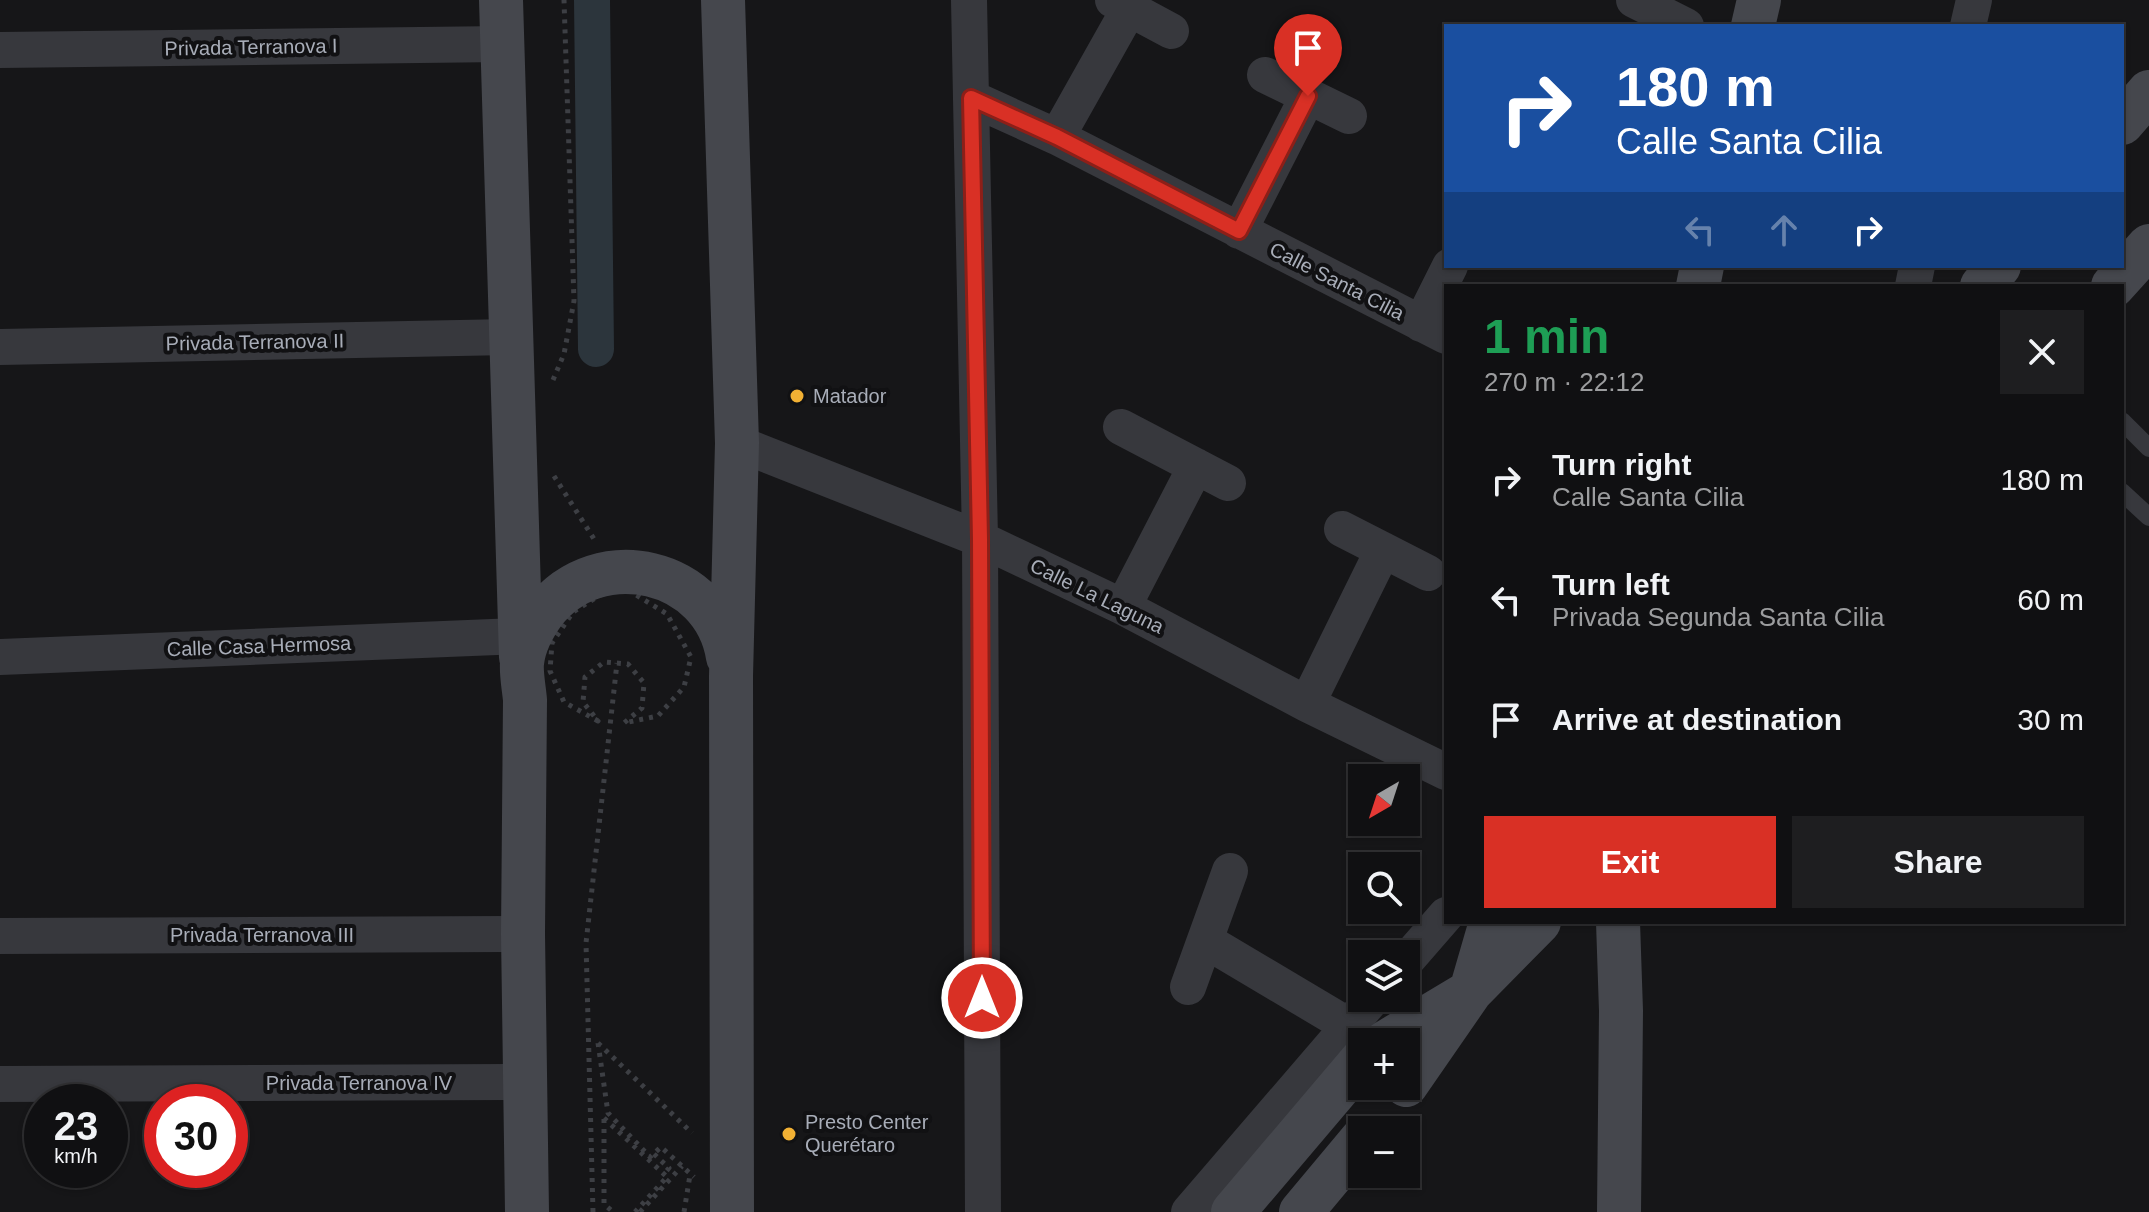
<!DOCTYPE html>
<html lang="en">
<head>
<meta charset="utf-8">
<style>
	:root { --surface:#101012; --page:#1e1e20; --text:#f1f3f6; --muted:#9c9d9f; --line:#303032; --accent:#d93025 }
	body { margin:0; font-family:Arial,sans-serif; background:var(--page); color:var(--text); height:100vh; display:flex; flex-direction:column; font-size:30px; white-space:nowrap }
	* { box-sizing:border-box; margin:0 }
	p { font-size:26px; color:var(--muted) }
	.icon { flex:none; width:44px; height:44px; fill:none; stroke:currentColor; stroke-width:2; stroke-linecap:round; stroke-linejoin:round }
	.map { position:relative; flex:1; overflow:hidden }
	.drawer { position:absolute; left:1444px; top:284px; width:680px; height:640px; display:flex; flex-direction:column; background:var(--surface); border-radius:0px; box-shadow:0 2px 6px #0004,0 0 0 2px var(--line) }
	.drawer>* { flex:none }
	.guide { position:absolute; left:1444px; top:24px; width:680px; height:244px; border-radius:0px; box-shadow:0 2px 6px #0004,0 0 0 2px var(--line); background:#1a4fa0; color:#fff; overflow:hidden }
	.needle { width:52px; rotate:219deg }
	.tools { position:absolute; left:1348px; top:764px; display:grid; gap:16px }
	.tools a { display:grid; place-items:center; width:72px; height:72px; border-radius:0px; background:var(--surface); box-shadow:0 2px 6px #0004,0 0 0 2px var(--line); font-size:40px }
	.speed { position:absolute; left:24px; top:1084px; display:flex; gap:16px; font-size:40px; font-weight:700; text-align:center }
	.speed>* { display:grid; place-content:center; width:104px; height:104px; border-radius:50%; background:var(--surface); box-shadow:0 2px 6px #0004,0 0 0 2px var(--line); line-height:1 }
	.speed small { font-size:20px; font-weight:400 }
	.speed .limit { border:12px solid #d22; background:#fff; color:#111 }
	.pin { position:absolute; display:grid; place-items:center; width:68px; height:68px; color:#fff; margin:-82px -34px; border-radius:50% 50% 50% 0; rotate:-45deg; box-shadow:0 0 8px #0007 }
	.pin .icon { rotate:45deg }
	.me { position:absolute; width:88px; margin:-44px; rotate:0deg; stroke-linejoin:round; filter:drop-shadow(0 0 6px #0008) }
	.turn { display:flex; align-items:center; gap:28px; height:168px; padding:0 40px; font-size:36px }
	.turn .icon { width:104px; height:104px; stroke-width:2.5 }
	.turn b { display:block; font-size:56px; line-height:68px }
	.lanes { display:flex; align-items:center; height:76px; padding:0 40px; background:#0003; justify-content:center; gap:40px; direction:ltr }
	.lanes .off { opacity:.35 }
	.round { display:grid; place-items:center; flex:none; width:84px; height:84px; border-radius:0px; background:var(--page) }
	.headline { display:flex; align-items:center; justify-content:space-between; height:136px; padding:0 40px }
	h1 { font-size:48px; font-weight:700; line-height:60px; color:#1e9e55 }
	.primary-button { display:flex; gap:16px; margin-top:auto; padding:16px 40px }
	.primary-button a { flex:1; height:92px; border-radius:0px; background:var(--accent); color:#fff; font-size:32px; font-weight:700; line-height:92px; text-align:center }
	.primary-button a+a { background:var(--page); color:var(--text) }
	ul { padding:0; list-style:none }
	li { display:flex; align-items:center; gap:24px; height:120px; padding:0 40px }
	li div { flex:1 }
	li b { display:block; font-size:30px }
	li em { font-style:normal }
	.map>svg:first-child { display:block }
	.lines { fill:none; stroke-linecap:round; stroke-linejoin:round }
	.canal { stroke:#2c353c; stroke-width:36 }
	.path { stroke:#3d3f44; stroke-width:5; stroke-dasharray:4 6; stroke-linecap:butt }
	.lane { stroke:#37383d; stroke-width:18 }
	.street { stroke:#37383d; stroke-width:36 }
	.secondary { stroke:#45474d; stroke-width:44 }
	.route-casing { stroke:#8d1f18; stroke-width:20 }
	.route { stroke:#d93025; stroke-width:14 }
	.poi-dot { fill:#f2b134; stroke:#111113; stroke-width:3 }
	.labels { text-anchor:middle; stroke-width:8; stroke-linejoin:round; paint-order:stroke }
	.street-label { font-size:20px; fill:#a8adb8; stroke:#111113 }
	.poi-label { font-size:20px; fill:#a8adb8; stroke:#111113; text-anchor:start }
</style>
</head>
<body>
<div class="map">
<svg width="2149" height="1212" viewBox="0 0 2149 1212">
	<rect width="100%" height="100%" fill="#161618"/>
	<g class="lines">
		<!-- canal -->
		<path class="canal" d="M 592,0 L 596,349"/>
		<!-- path -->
		<path class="path" d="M 553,380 L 564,354 L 574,301 L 564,0
			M 554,476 L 594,539
			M 628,590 L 667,614 L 691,657 L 684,687 L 658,716 L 624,723 L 642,708 L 644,683 L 628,664 L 604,662 L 585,677 L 583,702 L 598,721 L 564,702 L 550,671 L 552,643 L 573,612 L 605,592 Z
			M 598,1043 L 608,1113 L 650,1157 L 661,1147 L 694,1177
			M 598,1043 L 692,1133
			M 604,1118 L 667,1177 L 635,1212
			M 604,1119 L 604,1204 L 613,1212
			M 654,1154 L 669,1168 L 664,1174
			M 593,1212 L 586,943 L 617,663
			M 640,1212 L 682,1166
			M 684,1212 L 690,1175"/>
		<!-- lane -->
		<path class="lane" d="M 2122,421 L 2149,448
			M 2122,492 L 2149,517"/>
		<!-- street -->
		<path class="street" d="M 969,0 L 980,539 L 983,1212
			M 1113,0 L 1171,31
			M 1634,0 L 1686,26
			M 1968,26 L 1974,0
			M 0,50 L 503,44
			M 1265,75 L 1349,116
			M 971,98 L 1057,137 L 1446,336
			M 1057,137 L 1129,9
			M 1239,231 L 1308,96
			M 1913,286 L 1917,266
			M 1421,324 L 1450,266
			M 0,347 L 511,337
			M 1121,427 L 1228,483
			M 737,443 L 980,539 L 1123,607 L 1307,704 L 1446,772
			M 1342,529 L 1428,573
			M 1123,607 L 1196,466
			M 0,657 L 519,636
			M 1307,704 L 1383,550
			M 0,936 L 523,934
			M 1206,941 L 1349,1026
			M 1406,961 L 1446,915
			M 1188,987 L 1230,871
			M 0,1084 L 525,1082
			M 1189,1212 L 1373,998"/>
		<!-- secondary -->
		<path class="secondary" d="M 501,0 L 521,657
			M 723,0 L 737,443 L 731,676 L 732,1212
			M 1753,26 L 1759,0
			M 2122,123 L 2149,92
			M 1698,286 L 1702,266
			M 1982,286 L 1999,266
			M 2113,286 L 2149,246
			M 1618,922 L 1621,1011 L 1619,1212
			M 1386,1042 L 1471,991 L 1491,922
			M 1406,1085 L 1471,991 L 1539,922
			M 527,1212 L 523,934 L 525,700 C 524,688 521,674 522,663 C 524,644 534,626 544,612 C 598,542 714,568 728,657
			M 1233,1212 L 1362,1060
			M 1301,1212 L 1362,1139"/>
	</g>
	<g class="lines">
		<!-- route casing -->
		<g class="route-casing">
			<path id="route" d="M 982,998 L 980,539 L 971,98 L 1057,137 L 1239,231 L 1308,96"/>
		</g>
		<!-- route -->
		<use href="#route" class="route"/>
	</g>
	<!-- markers -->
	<g class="poi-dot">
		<circle cx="797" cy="396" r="8"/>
		<circle cx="789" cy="1134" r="8"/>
	</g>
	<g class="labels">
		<!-- street labels -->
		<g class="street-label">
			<text transform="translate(251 47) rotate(-1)" y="7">Privada Terranova I</text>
			<text transform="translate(1337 281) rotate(27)" y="7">Calle Santa Cilia</text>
			<text transform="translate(255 342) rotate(-1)" y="7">Privada Terranova II</text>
			<text transform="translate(1097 596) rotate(26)" y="7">Calle La Laguna</text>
			<text transform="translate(259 646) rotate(-2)" y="7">Calle Casa Hermosa</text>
			<text x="262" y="942">Privada Terranova III</text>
			<text x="359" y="1090">Privada Terranova IV</text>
		</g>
		<!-- poi labels -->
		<g class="poi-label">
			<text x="813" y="403">Matador</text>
			<text x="805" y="1129">Presto Center<tspan x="805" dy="23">Querétaro</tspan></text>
		</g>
	</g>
</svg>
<div class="tools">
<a><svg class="needle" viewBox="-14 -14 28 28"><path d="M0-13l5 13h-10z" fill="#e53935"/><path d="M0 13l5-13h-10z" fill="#9c9d9f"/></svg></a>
<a><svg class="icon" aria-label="search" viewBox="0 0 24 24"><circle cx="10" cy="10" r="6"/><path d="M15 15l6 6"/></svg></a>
<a><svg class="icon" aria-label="layers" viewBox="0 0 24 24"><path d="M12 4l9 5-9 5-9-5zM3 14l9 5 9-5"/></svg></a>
<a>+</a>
<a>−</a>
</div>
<div class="speed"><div>23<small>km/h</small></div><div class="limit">30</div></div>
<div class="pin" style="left:1308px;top:96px;background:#d93025"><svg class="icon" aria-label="arrive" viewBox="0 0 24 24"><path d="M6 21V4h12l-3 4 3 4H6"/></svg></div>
<svg class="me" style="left:982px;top:998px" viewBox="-20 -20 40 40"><circle r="17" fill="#d93025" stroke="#fff" stroke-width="3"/><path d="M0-11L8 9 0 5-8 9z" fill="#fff"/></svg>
<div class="guide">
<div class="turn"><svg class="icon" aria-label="right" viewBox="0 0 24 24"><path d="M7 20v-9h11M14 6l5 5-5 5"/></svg><div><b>180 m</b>Calle Santa Cilia</div></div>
<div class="lanes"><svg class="icon off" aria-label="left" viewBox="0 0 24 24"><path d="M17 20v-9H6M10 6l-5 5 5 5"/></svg><svg class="icon off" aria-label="ahead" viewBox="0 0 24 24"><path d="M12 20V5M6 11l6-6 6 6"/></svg><svg class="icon" aria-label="right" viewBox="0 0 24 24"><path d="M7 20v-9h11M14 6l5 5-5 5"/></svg></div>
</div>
<section class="drawer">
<div class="headline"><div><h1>1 min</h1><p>270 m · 22:12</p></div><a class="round"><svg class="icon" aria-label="close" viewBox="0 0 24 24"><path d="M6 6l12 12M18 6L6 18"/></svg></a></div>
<ul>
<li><svg class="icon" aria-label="right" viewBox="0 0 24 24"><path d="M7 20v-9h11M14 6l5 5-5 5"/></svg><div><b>Turn right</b><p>Calle Santa Cilia</p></div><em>180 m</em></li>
<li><svg class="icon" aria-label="left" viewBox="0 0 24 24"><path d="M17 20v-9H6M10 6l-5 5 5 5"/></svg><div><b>Turn left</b><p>Privada Segunda Santa Cilia</p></div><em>60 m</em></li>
<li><svg class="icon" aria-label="arrive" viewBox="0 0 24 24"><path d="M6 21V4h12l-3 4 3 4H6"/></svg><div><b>Arrive at destination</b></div><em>30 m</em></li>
</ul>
<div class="primary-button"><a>Exit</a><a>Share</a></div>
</section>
</div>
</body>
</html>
